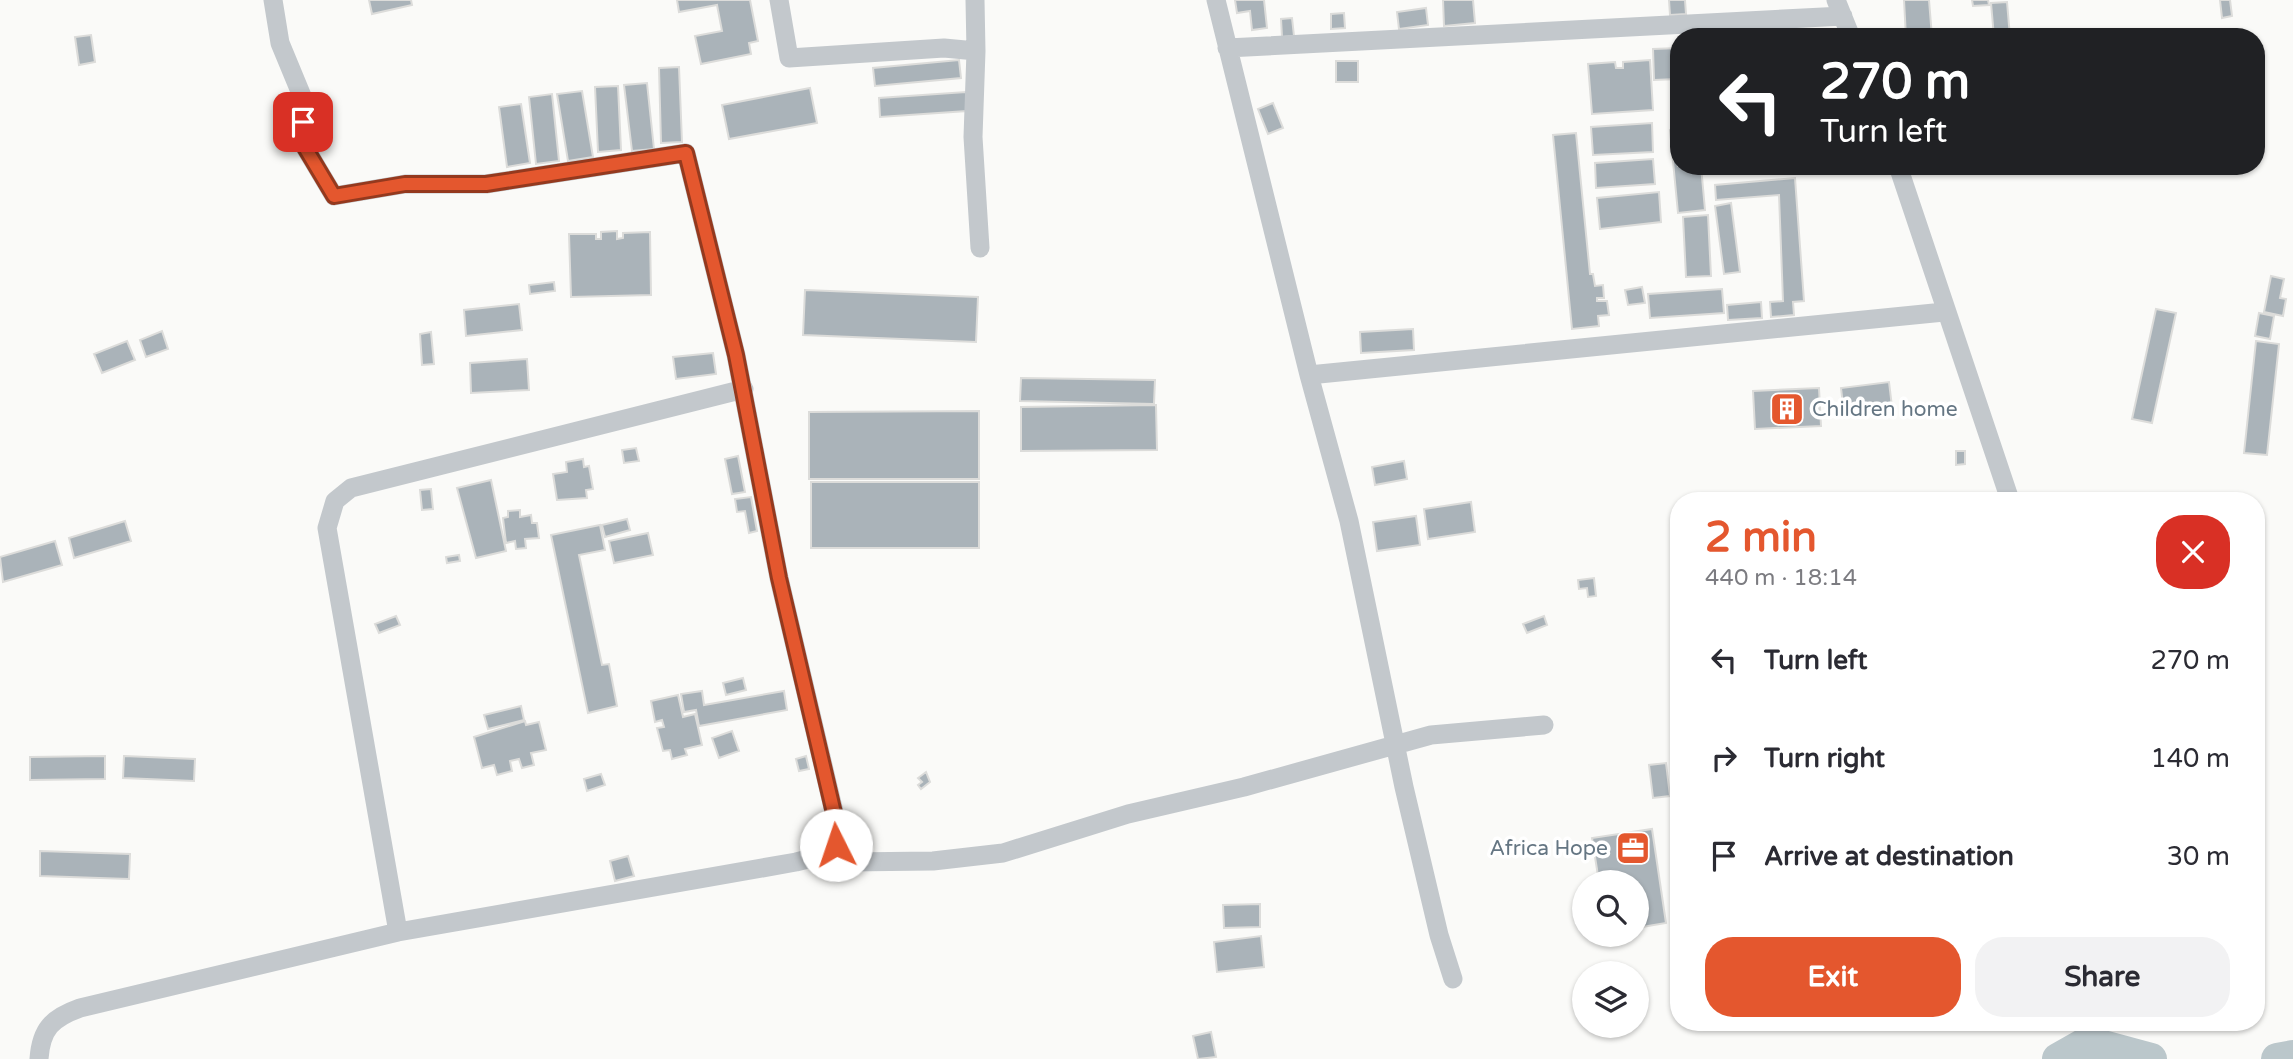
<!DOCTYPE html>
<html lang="en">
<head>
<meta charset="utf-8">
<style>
	:root { --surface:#fff; --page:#f2f2f3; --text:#2b2b33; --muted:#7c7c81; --accent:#e4572e }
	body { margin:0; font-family:"Varela Round",sans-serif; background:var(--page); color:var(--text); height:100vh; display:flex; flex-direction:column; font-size:26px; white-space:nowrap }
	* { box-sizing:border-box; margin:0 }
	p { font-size:23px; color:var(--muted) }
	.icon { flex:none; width:38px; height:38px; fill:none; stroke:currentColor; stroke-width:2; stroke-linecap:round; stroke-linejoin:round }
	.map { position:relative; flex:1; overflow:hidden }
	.details { position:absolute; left:1670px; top:492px; width:595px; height:539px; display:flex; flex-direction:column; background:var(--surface); border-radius:28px; box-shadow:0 2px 5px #0004 }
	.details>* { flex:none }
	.guide { position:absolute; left:1670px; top:28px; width:595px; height:147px; border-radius:28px; box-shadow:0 2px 5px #0004; background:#202124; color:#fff; overflow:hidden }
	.tools { position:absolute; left:1572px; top:870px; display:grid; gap:14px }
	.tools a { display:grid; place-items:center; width:77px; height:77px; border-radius:50%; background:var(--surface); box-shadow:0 2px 5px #0004; font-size:35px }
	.pin { position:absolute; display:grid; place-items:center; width:60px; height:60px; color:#fff; margin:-30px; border-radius:14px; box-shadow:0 4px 10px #0006 }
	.me { position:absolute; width:77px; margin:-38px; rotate:356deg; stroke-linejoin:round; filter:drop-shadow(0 0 5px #0008) }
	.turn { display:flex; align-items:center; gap:24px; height:147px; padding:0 35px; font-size:32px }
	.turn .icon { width:91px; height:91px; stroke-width:2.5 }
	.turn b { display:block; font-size:49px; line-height:60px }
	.round { display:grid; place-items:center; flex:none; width:74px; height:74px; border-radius:28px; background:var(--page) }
	.overview { display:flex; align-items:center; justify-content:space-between; height:119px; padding:0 35px }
	h1 { font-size:42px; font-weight:700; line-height:52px; color:var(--accent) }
	.action { display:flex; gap:14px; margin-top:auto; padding:14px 35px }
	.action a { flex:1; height:80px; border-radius:28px; background:var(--accent); color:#fff; font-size:28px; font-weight:700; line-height:80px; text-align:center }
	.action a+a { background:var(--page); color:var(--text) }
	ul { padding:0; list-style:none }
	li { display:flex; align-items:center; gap:21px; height:98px; padding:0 35px }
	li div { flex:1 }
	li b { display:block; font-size:26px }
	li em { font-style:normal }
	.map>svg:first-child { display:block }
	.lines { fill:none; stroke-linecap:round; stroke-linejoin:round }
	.river { stroke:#bbc7cb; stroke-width:32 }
	.building { fill:#aab3b9; stroke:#dcdcda; stroke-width:2 }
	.street { stroke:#c3c8cc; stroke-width:19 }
	.route-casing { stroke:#94391e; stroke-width:18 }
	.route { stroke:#e4572e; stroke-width:12 }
	.labels { text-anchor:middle; stroke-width:7; stroke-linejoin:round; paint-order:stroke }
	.poi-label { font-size:21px; fill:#657683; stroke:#fff; text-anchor:start }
</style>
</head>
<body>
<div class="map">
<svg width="2293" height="1059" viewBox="0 0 2293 1059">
	<rect width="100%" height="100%" fill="#fafaf8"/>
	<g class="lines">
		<!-- river -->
		<path class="river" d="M 2058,1059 L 2088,1042 L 2151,1059
			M 2277,1059 L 2293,1056"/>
	</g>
	<!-- building -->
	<path class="building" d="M 369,0 L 411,0 L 412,5 L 372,14 Z
		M 677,0 L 750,0 L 758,41 L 749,43 L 751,54 L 701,64 L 695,36 L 722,31 L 717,5 L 679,12 Z
		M 1235,0 L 1264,0 L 1267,28 L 1252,30 L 1250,11 L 1237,13 Z
		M 1443,0 L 1473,0 L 1475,23 L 1444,26 Z
		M 1669,0 L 1685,0 L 1686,14 L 1670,15 Z
		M 1904,0 L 1929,0 L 1932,37 L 1906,37 Z
		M 1972,0 L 1988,0 L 1989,5 L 1973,6 Z
		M 2220,0 L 2230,0 L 2232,16 L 2222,18 Z
		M 2007,2 L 2010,37 L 1994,37 L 1991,3 Z
		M 1426,8 L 1428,25 L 1399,29 L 1397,12 Z
		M 1344,13 L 1345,28 L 1331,29 L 1331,14 Z
		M 1292,18 L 1294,36 L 1282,37 L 1281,19 Z
		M 91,35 L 95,62 L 79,65 L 75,37 Z
		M 1678,48 L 1678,79 L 1654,80 L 1653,49 Z
		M 959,60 L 961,78 L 875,86 L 873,68 Z
		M 1650,60 L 1653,110 L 1592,114 L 1588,64 L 1615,62 L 1616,68 L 1623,68 L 1623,62 Z
		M 1336,61 L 1358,61 L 1358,82 L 1336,82 Z
		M 679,67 L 682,142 L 661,143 L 659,68 Z
		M 647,83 L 654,149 L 632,151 L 624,85 Z
		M 1674,84 L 1678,84 L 1678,124 Z
		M 618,86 L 621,150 L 598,152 L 595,87 Z
		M 810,88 L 817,123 L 729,139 L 722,105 Z
		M 582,91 L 593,157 L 568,161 L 557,94 Z
		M 966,92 L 967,111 L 880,117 L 879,98 Z
		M 552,94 L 559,161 L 536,164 L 529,97 Z
		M 1273,103 L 1283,128 L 1268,134 L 1258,109 Z
		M 521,104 L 530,163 L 507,167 L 499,107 Z
		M 1652,123 L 1653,152 L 1593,155 L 1591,127 Z
		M 1678,129 L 1678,166 L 1701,166 L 1705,210 L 1678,213 L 1670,130 Z
		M 1576,133 L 1590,274 L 1593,274 L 1595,286 L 1603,285 L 1604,298 L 1597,298 L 1597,301 L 1607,301 L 1609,315 L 1598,316 L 1599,326 L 1572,329 L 1553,135 Z
		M 1653,159 L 1655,184 L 1596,188 L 1595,163 Z
		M 1795,178 L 1804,301 L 1793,302 L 1794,315 L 1771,317 L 1770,302 L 1783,301 L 1779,195 L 1716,200 L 1715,185 Z
		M 1659,192 L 1661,222 L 1600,229 L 1597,198 Z
		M 1731,203 L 1740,272 L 1724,274 L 1715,206 Z
		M 1708,215 L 1711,276 L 1686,277 L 1683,217 Z
		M 617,231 L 617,239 L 623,238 L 623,233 L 650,232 L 651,295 L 571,297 L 569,234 L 596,234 L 596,239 L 601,239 L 601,232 Z
		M 2271,276 L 2284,279 L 2280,298 L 2286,299 L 2283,316 L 2264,312 Z
		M 554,282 L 555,291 L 530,294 L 529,285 Z
		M 1642,287 L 1645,303 L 1628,305 L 1625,290 Z
		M 1722,289 L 1724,313 L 1650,318 L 1648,294 Z
		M 805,290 L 978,297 L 976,342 L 803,335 Z
		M 1761,302 L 1762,318 L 1728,320 L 1727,305 Z
		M 519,304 L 522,330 L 466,336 L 464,310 Z
		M 2156,309 L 2176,313 L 2152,423 L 2132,419 Z
		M 2259,313 L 2274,316 L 2270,339 L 2255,336 Z
		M 1413,329 L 1414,350 L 1361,353 L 1360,332 Z
		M 162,331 L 168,349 L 146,357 L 140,340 Z
		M 431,332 L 434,364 L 422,365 L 420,334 Z
		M 127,341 L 135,360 L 102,373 L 94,354 Z
		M 2256,341 L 2279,344 L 2267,455 L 2244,453 Z
		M 713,353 L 716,374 L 676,379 L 673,357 Z
		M 527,359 L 529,390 L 471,393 L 470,363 Z
		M 1021,378 L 1155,380 L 1154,404 L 1020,401 Z
		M 1889,382 L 1892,407 L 1844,413 L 1841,388 Z
		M 1819,388 L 1821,426 L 1755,429 L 1753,391 Z
		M 1156,405 L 1157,450 L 1021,451 L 1021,407 Z
		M 979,411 L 979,479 L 809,479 L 809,412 Z
		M 636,448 L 639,461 L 624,463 L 622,450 Z
		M 1956,451 L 1965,451 L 1965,464 L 1956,465 Z
		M 738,456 L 745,492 L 732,494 L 725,459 Z
		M 583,459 L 584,467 L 589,466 L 593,489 L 586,490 L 587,498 L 557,500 L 553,474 L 567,472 L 566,462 Z
		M 1404,461 L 1407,479 L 1375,485 L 1372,467 Z
		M 491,480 L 506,551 L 476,558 L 457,488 Z
		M 811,482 L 979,482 L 979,548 L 811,548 Z
		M 431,489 L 433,509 L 422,510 L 420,490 Z
		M 751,497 L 757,531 L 749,533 L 745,511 L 737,512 L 735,499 Z
		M 1471,502 L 1475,532 L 1428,539 L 1424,509 Z
		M 520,510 L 520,517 L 531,515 L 532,523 L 537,523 L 539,538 L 525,539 L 526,548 L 516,549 L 515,541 L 506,543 L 503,518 L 508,517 L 508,511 Z
		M 1416,516 L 1420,545 L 1377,551 L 1373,522 Z
		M 627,519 L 630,530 L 605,537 L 602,525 Z
		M 125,521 L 131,541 L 74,558 L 69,538 Z
		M 600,525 L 605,550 L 579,555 L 602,665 L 609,664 L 617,706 L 588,713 L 551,535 Z
		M 648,533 L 653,555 L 614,563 L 609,541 Z
		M 55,541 L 62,565 L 3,582 L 0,557 Z
		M 459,555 L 460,561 L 447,563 L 446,557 Z
		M 1594,578 L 1596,596 L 1588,597 L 1587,588 L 1579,589 L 1578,580 Z
		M 396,616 L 400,625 L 379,633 L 375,624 Z
		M 1544,616 L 1547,625 L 1527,633 L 1523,624 Z
		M 743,678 L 746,690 L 726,695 L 723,683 Z
		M 702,691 L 704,705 L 784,691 L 787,710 L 699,726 L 696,710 L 684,712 L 681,694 Z
		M 678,695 L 683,717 L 695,714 L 702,745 L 685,749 L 687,755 L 672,759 L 670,750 L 663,751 L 657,728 L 664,727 L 662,720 L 655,722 L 651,701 Z
		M 521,706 L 524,720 L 488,729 L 484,715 Z
		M 525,721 L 526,725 L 539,722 L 546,750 L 531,753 L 534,765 L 522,768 L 519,759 L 510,761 L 512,771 L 497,775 L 494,765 L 482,768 L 474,737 Z
		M 732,731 L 739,751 L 719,758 L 712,738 Z
		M 105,756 L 105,779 L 30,780 L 30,757 Z
		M 124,756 L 195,759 L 194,781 L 123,778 Z
		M 806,756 L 809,769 L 799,771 L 796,759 Z
		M 1666,763 L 1670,796 L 1653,798 L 1649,765 Z
		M 926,772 L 930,782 L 921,789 L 918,785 L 922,782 L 918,778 Z
		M 601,774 L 605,785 L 587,791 L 584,779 Z
		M 1652,829 L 1666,923 L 1636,928 L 1636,882 L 1599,882 L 1592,838 Z
		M 40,851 L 130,854 L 129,879 L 40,876 Z
		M 628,856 L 634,876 L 615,881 L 610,861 Z
		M 1260,904 L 1260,927 L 1224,928 L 1223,905 Z
		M 1261,936 L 1264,967 L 1217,972 L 1214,942 Z
		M 1211,1032 L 1216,1057 L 1198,1059 L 1193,1036 Z"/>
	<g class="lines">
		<!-- street -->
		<path class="street" d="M 779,0 L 789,58 L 944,48 L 976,51 L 973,137 L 980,248
			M 975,0 L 976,51
			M 1216,0 L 1309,375 L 1349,521 L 1404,787 L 1439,935 L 1453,979
			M 1836,0 L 1851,37
			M 1227,48 L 1843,16
			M 1898,166 L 2010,500
			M 1309,375 L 1944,312
			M 834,850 L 847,862 L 933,861 L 1003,853 L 1128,814 L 1244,787 L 1431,735 L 1544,725
			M 398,932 L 327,528 L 335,501 L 351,488 L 744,389
			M 39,1059 C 41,1029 52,1018 80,1008 L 398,932 L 796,862 L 828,854 L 836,845 L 834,812 L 779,578 L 736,355 L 686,153 L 486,184 L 405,184 L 334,196 L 303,144 L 304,101 L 280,43 L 273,0"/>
	</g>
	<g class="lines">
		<!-- route casing -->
		<g class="route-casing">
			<path id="route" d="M 303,122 L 303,144 L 334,196 L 405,184 L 486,184 L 686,153 L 736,355 L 779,578 L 834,813 L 836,845"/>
		</g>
		<!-- route -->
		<use href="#route" class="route"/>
	</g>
	<!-- icons -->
	<defs>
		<g id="building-square" transform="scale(1.75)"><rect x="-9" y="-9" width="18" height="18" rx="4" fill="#e4572e" stroke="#fff"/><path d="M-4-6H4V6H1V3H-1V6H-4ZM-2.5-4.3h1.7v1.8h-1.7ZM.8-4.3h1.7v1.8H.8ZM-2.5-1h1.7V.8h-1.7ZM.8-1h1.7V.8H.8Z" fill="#fff"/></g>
		<g id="office-square" transform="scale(1.75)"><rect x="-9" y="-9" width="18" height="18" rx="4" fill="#e4572e" stroke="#fff"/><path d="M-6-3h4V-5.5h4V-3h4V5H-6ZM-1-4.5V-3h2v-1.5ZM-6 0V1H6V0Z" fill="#fff"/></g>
	</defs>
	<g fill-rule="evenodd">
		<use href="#building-square" x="1787" y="409"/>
		<use href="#office-square" x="1633" y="848"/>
	</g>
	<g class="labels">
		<!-- poi labels -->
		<g class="poi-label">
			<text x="1812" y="416">Children home</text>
			<text x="1608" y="855" text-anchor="end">Africa Hope</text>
		</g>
	</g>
</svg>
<div class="tools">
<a><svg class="icon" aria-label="search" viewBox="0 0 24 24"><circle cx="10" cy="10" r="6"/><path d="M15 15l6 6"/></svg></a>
<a><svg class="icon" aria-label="layers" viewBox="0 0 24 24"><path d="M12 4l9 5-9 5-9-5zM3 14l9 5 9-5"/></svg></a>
</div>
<div class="pin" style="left:303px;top:122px;background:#d93025"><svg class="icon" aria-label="arrive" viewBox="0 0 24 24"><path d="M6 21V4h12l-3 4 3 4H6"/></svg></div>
<svg class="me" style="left:836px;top:845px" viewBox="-20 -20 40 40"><circle r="19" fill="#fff"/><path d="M0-13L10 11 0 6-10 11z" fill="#e4572e"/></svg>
<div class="guide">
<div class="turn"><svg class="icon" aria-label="left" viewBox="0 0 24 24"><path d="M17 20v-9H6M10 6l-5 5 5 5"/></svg><div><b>270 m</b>Turn left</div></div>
</div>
<section class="details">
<div class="overview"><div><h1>2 min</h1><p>440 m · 18:14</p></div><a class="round" style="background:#d93025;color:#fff"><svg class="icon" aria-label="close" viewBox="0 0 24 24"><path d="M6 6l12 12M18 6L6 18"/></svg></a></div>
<ul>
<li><svg class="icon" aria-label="left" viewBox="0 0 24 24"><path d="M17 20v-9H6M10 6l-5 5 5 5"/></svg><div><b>Turn left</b></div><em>270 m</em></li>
<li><svg class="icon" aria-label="right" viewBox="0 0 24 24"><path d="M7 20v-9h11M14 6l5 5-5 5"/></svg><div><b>Turn right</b></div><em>140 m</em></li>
<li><svg class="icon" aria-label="arrive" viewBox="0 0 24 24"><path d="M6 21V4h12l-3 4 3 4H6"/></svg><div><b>Arrive at destination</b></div><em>30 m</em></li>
</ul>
<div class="action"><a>Exit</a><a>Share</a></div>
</section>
</div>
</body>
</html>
